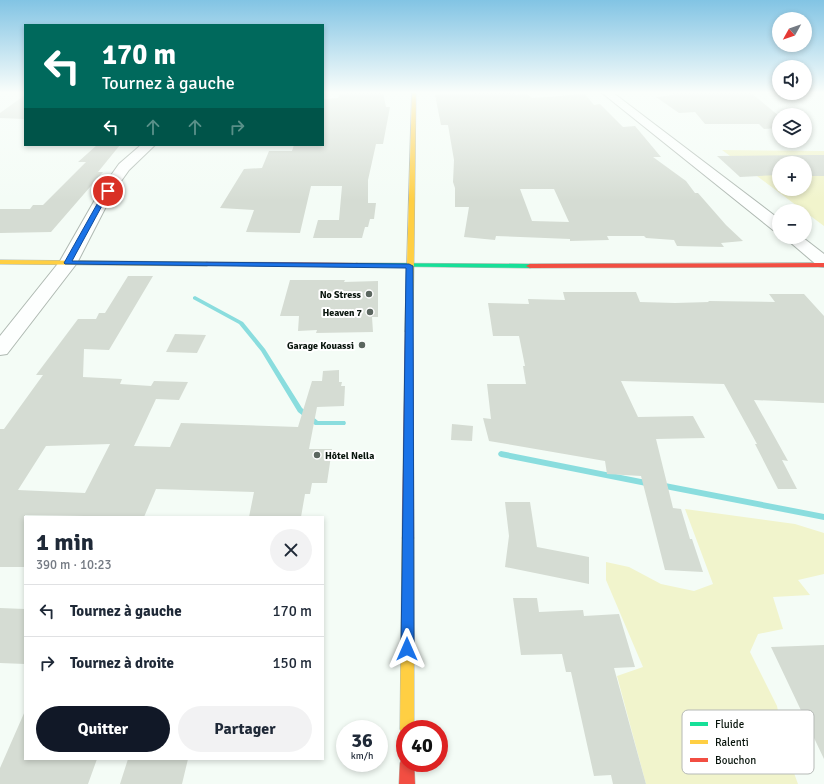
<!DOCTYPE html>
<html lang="fr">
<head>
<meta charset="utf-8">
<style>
	:root { --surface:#fff; --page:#f2f2f3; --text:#1f2937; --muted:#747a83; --line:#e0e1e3; --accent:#111827 }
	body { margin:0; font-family:Signika,sans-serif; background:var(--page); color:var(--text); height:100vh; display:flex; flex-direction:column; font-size:15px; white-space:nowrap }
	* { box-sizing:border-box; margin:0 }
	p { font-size:13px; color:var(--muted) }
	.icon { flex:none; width:22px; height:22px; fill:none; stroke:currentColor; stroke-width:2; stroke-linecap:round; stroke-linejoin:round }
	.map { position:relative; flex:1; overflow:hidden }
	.sheet { position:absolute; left:24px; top:516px; width:300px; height:244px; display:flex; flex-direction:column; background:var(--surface); border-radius:0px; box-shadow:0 2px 6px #0003 }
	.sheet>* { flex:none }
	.guide { position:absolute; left:24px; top:24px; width:300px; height:122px; border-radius:0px; box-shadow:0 2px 6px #0003; background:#00695c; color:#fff; overflow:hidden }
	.needle { width:26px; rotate:230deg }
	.tools { position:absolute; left:772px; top:12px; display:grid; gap:8px }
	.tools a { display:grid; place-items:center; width:40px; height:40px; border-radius:50%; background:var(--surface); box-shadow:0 2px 6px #0003; font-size:20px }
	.speed { position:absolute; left:336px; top:720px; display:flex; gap:8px; font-size:20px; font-weight:700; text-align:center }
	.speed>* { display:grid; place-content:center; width:52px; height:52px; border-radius:50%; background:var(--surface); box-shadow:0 2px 6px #0003; line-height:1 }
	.speed small { font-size:10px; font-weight:400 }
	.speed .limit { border:6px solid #d22; background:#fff; color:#111 }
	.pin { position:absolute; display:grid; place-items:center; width:34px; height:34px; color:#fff; margin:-17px; border:2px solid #fff; border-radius:50%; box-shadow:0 1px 4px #0007 }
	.me { position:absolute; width:44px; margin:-22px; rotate:0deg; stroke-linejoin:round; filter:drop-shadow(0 0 3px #0008) }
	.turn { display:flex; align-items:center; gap:14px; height:84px; padding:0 12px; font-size:18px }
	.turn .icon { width:52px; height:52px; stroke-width:2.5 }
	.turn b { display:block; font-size:28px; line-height:34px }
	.lanes { display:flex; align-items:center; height:38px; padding:0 12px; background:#0003; justify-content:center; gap:20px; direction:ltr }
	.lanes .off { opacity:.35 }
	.round { display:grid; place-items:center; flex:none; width:42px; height:42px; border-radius:21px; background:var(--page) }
	.summary { display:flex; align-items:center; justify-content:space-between; height:68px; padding:0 12px }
	h1 { font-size:24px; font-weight:800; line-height:30px }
	.action { display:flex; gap:8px; margin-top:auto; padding:8px 12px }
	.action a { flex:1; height:46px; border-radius:24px; background:var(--accent); color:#fff; font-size:16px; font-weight:800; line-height:46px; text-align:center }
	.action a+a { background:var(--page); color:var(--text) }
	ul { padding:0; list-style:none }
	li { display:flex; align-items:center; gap:12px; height:52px; padding:0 12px; border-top:1px solid var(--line) }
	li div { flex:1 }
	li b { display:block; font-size:15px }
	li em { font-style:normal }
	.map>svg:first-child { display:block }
	.green { fill:#f1f4cc; fill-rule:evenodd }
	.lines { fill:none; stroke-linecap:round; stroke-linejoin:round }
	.stream { fill:#8addde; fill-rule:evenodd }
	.building { fill:#d5dcd3; fill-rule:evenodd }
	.street-casing { stroke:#afb9b2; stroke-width:2 }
	.fast-casing { stroke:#afb9b2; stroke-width:1 }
	.slow-casing { stroke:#afb9b2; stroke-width:1 }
	.jam-casing { stroke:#afb9b2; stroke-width:1 }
	.street { fill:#fdfffe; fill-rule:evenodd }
	.fast { fill:#16e098; fill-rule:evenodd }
	.slow { fill:#ffcf43; fill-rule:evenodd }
	.jam { fill:#f24e42; fill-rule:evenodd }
	.route { fill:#1a73e8; stroke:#114b97 }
	.poi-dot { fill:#5b665f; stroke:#fff; stroke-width:1.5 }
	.labels { text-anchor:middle; stroke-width:4; stroke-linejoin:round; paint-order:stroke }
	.poi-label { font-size:10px; font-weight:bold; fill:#09150d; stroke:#fff; text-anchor:end }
	.key { fill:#fff; stroke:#b5b9b6; stroke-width:1 }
	.key-label { font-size:11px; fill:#09150d }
</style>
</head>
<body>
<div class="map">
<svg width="824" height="784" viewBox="0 0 824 784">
	<rect width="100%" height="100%" fill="#f4fcf6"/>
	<!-- green -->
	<path class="green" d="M 722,150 L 824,151 L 824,226 ZM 779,163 L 805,163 L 805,189 L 779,189 Z
		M 685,509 L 795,524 L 824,533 L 824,574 L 798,580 L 810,595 L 773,597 L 783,629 L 758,634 L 750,652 L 777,706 L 785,748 L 798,784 L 646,784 L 617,676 L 643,667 L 606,580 L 606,562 L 629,567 L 661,584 L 694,591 L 713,584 Z"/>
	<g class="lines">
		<!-- stream -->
		<path class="stream" d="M 195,296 L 243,322 L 265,349 L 302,408 L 318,421 L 345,421 L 346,423 L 345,425 L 315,425 L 298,412 L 261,351 L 239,324 L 193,299 L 193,297 Z
			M 501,451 L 651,481 L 653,482 L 654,484 L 653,486 L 651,487 L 501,457 L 499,456 L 498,454 L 499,452 Z
			M 660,482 L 824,514 L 824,520 L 660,488 L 658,487 L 657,485 L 658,483 Z"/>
	</g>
	<!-- building -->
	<path class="building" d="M 347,92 L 383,92 L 386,107 L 390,107 L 383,144 L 376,144 L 368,180 L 368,203 L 376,203 L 374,219 L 370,219 L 368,227 L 365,227 L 362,238 L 313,238 L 318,220 L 339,220 L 342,186 L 311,186 L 300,233 L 246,232 L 254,210 L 220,208 L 244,169 L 262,168 L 269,151 L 292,151 L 294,145 L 323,145 L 323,99 L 338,98 L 339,94 L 346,94 Z
		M 472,92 L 515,92 L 516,95 L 527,94 L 532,98 L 585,94 L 594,105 L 600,104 L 623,127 L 635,126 L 661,157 L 653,157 L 686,181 L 695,193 L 698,193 L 726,225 L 743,241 L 721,243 L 724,247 L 677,246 L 674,240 L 646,238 L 644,236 L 607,236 L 609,240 L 570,241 L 570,239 L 496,236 L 495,240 L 464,237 L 469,207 L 455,207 L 455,188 L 453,182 L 454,160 L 448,125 L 441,125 L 435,95 L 473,94 ZM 520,189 L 554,189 L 569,222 L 532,221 Z
		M 671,92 L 750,92 L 779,116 L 779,128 L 764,129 L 759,124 L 705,124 L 695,112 L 679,113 L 656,97 L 674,95 Z
		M 25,95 L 25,119 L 0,118 L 0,113 Z
		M 97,145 L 120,145 L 98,172 L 103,172 L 51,232 L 0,233 L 0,209 L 30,209 L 33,205 L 43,205 L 86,162 L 78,162 Z
		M 809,155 L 824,155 L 824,176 L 805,176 L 805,163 L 779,163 L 779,175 L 740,177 L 717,156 Z
		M 128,276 L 153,276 L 109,350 L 84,349 L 83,377 L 122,379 L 120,384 L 151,386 L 154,381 L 188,382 L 179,400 L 156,399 L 134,446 L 170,447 L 181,423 L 298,427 L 312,381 L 322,381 L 323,371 L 339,370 L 339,382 L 342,382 L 341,386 L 345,386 L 344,406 L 317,407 L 309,449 L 332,449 L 327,483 L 312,483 L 310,494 L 305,494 L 301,517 L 249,517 L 254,492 L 156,489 L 144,517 L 25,515 L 25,567 L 0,567 L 0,429 L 4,429 L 43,375 L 36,375 L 78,319 L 96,319 L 99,313 L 105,313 ZM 110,444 L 85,493 L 18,490 L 46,446 Z
		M 290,280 L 345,280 L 344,282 L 378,281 L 378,317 L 372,317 L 373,332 L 316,333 L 317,330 L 298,331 L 299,316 L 280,316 Z
		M 563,292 L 636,292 L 640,302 L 675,303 L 709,302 L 708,301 L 775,302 L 769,294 L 804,294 L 824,316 L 824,403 L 754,400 L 788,461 L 782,460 L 797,489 L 778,489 L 755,444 L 757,444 L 724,384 L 621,381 L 638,417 L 693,416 L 705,438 L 656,439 L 673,508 L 681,509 L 690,539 L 692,539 L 703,572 L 665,570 L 641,476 L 607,474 L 605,461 L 489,441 L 483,418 L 491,419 L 487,384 L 526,384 L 523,366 L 525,366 L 519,336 L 493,336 L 488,303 L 529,304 L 528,299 L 565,300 Z
		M 175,334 L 206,335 L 197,353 L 166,352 Z
		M 452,424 L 473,426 L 472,441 L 451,440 Z
		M 505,502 L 530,502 L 537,547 L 589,557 L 589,584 L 505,567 L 509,536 Z
		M 513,598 L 537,598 L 539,612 L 583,610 L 584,616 L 619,614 L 635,667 L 614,668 L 646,784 L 613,784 L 611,775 L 594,776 L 571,672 L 566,672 L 562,654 L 521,655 Z
		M 0,608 L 25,609 L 25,664 L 0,663 Z
		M 824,645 L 824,759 L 771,647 Z
		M 25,711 L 25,759 L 97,759 L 88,784 L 0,784 L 0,768 Z
		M 128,759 L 188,759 L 182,784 L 120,784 Z"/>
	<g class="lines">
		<!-- street casing -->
		<g class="street-casing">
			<path id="street" d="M 601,92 L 612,92 L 779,219 L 779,232 L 773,230 Z
				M 141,145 L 155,145 L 129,170 L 114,191 L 77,263 L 7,354 L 0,355 L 0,336 L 60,261 L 100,191 L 119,164 Z
				M 784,237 L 802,237 L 824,254 L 824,267 L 818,266 Z"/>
		</g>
		<!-- fast casing -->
		<g class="fast-casing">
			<path id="fast" d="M 357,263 L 530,264 L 534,266 L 530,268 L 355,266 L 355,264 Z"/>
		</g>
		<!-- slow casing -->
		<g class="slow-casing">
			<path id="slow" d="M 412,92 L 416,92 L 413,332 L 409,334 L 405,332 Z
				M 0,260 L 207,262 L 211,264 L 207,266 L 0,264 Z
				M 408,533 L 412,535 L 414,538 L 414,729 L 405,729 L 405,735 L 402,734 L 400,729 L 402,538 L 404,535 Z"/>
		</g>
		<!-- jam casing -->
		<g class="jam-casing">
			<path id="jam" d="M 207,262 L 357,263 L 361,265 L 357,267 L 205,265 L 205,263 Z
				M 824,263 L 824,267 L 530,268 L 526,266 L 530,264 Z
				M 406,330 L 409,330 L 413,332 L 414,538 L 412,541 L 408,543 L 404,541 L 402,538 L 405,332 Z
				M 405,756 L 405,763 L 414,763 L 415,784 L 399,784 L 400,763 L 402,758 Z"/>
		</g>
		<!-- street -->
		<use href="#street" class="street"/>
		<!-- fast -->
		<use href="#fast" class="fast"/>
		<!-- slow -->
		<use href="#slow" class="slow"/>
		<!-- jam -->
		<use href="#jam" class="jam"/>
	</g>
	<!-- sky -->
	<linearGradient id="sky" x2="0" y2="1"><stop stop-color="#82c4e4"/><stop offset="0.46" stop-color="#fafefb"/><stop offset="1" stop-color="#fafefb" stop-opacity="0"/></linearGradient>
	<rect width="824" height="201" fill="url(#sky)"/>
	<!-- route -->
	<path class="route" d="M 105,190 L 110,191 L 72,261 L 409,264 L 413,266 L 414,649 L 412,654 L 407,656 L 403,654 L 401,649 L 406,268 L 65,264 L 64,263 Z"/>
	<!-- markers -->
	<g class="poi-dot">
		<circle cx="369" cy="294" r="4"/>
		<circle cx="370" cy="312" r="4"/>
		<circle cx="362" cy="345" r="4"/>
		<circle cx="317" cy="455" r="4"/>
	</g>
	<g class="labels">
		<!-- poi labels -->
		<g class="poi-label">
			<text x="361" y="298">No Stress</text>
			<text x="362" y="316">Heaven 7</text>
			<text x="354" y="349">Garage Kouassi</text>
			<text x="325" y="459" text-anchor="start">Hôtel Nella</text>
		</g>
	</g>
	<!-- legend -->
	<rect x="682" y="710" width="132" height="64" rx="6" class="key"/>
	<rect x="690" y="722" width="18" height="4" fill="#16e098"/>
	<rect x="690" y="740" width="18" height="4" fill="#ffcf43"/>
	<rect x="690" y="758" width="18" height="4" fill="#f24e42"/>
	<g class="key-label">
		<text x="715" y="728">Fluide</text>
		<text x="715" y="746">Ralenti</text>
		<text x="715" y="764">Bouchon</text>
	</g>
</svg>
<div class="tools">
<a><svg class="needle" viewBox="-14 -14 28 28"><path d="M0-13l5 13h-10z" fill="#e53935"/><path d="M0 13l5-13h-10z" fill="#747a83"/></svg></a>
<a><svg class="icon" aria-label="sound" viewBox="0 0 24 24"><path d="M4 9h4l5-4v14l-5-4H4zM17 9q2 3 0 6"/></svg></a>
<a><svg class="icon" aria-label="layers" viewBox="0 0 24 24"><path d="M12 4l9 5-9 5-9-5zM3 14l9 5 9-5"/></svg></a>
<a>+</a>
<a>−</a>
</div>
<div class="speed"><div>36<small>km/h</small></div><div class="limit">40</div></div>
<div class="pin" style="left:108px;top:191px;background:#d93025"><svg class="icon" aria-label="arrive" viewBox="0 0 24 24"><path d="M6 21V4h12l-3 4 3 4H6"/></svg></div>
<svg class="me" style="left:407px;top:649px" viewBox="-20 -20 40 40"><path d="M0-17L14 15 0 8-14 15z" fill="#1a73e8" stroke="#fff" stroke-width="4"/></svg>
<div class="guide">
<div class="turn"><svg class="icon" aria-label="left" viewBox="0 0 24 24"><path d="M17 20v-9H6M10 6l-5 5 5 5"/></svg><div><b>170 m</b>Tournez à gauche</div></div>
<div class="lanes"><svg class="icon" aria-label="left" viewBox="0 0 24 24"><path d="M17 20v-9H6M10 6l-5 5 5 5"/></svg><svg class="icon off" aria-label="ahead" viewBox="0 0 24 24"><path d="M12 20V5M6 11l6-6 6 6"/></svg><svg class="icon off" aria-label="ahead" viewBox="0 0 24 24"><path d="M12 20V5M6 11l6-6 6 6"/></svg><svg class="icon off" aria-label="right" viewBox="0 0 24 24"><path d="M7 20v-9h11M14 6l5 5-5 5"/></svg></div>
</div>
<section class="sheet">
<div class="summary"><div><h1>1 min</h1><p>390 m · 10:23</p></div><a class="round"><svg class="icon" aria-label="close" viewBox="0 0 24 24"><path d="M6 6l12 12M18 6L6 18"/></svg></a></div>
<ul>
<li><svg class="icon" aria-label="left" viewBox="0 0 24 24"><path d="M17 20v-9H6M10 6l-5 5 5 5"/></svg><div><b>Tournez à gauche</b></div><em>170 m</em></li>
<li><svg class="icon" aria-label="right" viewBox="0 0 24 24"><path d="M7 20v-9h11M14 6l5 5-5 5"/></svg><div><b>Tournez à droite</b></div><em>150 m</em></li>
</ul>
<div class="action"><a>Quitter</a><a>Partager</a></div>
</section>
</div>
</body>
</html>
